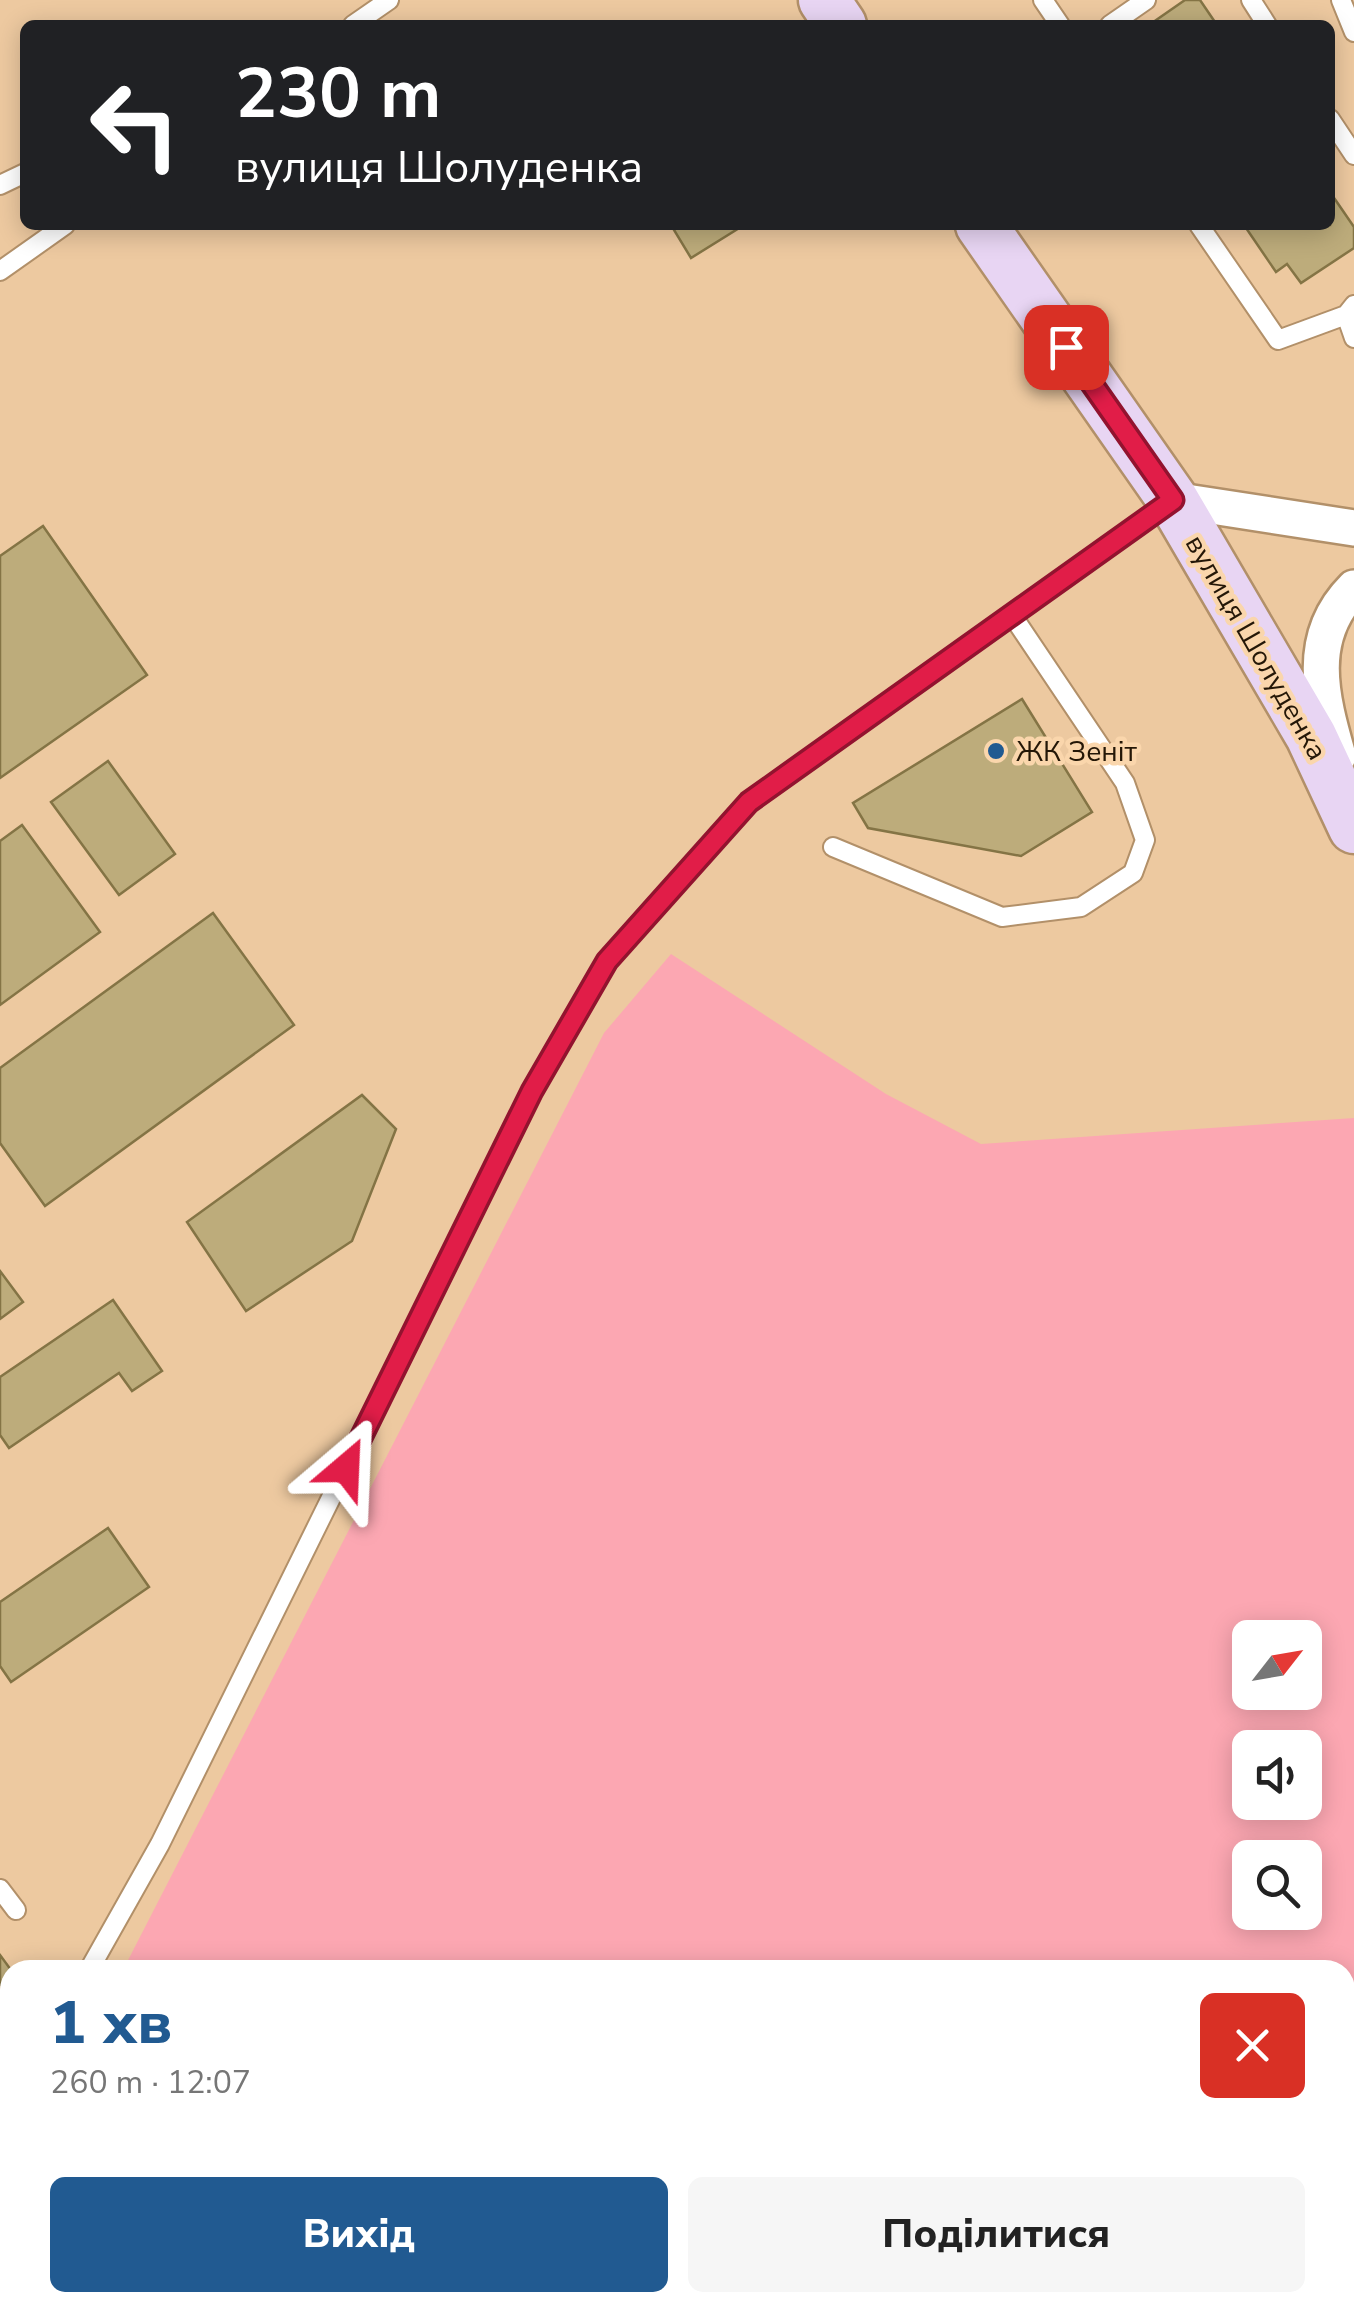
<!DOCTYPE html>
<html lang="uk">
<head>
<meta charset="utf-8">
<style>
	:root { --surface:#fff; --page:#f6f6f6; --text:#222; --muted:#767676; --accent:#215a91 }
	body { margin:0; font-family:"Nunito Sans",sans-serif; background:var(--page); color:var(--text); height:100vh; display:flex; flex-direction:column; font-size:38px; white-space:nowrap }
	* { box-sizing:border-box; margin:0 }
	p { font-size:32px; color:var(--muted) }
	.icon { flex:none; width:55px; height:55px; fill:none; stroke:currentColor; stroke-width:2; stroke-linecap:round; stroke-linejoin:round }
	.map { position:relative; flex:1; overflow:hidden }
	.details { position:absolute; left:0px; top:1960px; width:1355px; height:352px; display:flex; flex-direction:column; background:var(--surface); border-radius:30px 30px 0 0; box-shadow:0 5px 25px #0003 }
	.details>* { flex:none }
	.hud { position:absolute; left:20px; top:20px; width:1315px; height:210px; border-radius:15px; box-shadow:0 5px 25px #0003; background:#202124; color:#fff; overflow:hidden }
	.needle { width:65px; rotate:59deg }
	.controls { position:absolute; left:1232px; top:1620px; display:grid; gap:20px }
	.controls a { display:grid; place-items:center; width:90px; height:90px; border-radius:15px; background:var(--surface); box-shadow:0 5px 25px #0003; font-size:50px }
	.pin { position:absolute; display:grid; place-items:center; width:85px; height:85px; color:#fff; margin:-42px; border-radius:20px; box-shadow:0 5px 15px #0006 }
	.me { position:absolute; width:110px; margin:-55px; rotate:26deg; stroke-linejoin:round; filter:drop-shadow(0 0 8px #0008) }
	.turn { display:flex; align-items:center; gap:35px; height:210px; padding:0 50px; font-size:45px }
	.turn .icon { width:130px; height:130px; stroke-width:2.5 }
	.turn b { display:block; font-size:70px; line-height:85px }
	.round { display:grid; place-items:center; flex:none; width:105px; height:105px; border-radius:15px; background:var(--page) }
	.headline { display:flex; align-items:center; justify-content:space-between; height:170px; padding:0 50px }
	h1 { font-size:60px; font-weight:800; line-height:75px; color:var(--accent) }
	.cta { display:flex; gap:20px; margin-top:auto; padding:20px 50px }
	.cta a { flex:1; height:115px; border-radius:15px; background:var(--accent); color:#fff; font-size:40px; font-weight:800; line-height:115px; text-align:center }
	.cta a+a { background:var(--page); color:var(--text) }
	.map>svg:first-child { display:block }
	.green { fill:#fca7b2; fill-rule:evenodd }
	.building { fill:#bdac7b; stroke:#847445; stroke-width:2.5 }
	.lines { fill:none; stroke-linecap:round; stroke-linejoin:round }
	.lane-casing { stroke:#b29069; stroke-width:22 }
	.street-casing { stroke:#b29069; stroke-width:40 }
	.secondary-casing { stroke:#b29069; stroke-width:55 }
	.lane { stroke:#fff; stroke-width:18 }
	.street { stroke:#fff; stroke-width:35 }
	.secondary { stroke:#e8d5f3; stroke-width:50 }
	.route-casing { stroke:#92132f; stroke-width:25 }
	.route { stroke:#e11d48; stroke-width:18 }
	.poi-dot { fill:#215a91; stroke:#fad6ac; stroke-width:4 }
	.labels { text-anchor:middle; stroke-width:9; stroke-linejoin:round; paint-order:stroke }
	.street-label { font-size:28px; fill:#241707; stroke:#fad6ac }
	.poi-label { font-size:28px; fill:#241707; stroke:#fad6ac; text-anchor:start }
</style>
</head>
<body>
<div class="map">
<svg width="1354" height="2311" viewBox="0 0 1354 2311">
	<rect width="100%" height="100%" fill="#edc9a0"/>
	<!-- green -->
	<path class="green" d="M 671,954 L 886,1094 L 981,1144 L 1354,1118 L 1354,2311 L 0,2311 L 0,2210 L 10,2190 L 10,2302 L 1345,2302 L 1345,1970 L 123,1970 L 604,1033 ZM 1250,1638 L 1305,1638 L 1305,1692 L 1250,1692 ZM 1250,1748 L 1305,1748 L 1305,1802 L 1250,1802 ZM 1250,1858 L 1305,1858 L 1305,1912 L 1250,1912 Z"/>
	<!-- building -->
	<path class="building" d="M 1185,0 L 1200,0 L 1217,25 L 1149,25 Z
		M 1330,192 L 1354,227 L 1354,248 L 1301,283 L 1287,264 L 1276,272 L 1244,225 L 1330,225 Z
		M 671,225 L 744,225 L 691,258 Z
		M 43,526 L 147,675 L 0,778 L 0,556 Z
		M 1022,699 L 1092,812 L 1021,856 L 868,828 L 853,803 Z
		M 108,761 L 175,854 L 119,895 L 51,802 Z
		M 22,825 L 100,932 L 0,1005 L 0,841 Z
		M 213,913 L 294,1025 L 45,1206 L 0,1143 L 0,1068 Z
		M 362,1095 L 396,1129 L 352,1241 L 246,1311 L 187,1222 Z
		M 0,1271 L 23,1302 L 0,1319 Z
		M 113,1300 L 162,1371 L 132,1391 L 119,1373 L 9,1448 L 0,1435 L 0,1377 Z
		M 108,1528 L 149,1587 L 11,1682 L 0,1666 L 0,1602 Z
		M 0,1955 L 11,1970 L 10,1977 L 0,1985 Z"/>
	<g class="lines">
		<!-- lane casing -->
		<g class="lane-casing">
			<path id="lane" d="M 1043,0 L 1060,25
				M 1251,0 L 1267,25
				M 1341,0 L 1354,32
				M 353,25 L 389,0
				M 1110,25 L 1146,0
				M 1330,119 L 1354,155
				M 0,185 L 25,173
				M 1199,225 L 1278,340 L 1346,315
				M 0,271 L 65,225
				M 1354,305 L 1346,315 L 1354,338
				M 833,847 L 1002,917 L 1081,907 L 1133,873 L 1145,840 L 1125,783 L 1012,615
				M 0,1889 L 16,1910
				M 89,1970 L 160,1844 L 532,1091 L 607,961 L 749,802 L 1168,503
				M 0,2073 L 10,2063"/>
		</g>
		<!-- street casing -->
		<g class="street-casing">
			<path id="street" d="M 1173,500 L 1354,528
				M 1338,756 C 1321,697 1305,637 1354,588"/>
		</g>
		<!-- secondary casing -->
		<g class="secondary-casing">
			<path id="secondary" d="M 824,0 L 841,25
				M 981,225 L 1173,500 L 1311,736 L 1354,828"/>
		</g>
		<!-- lane -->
		<use href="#lane" class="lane"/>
		<!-- street -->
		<use href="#street" class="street"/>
		<!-- secondary -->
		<use href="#secondary" class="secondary"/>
	</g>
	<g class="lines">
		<!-- route casing -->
		<g class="route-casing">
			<path id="route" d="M 346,1468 L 532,1091 L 607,961 L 749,802 L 1173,500 L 1066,347"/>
		</g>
		<!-- route -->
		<use href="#route" class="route"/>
	</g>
	<!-- markers -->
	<circle class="poi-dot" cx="996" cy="751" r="10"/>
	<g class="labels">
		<!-- street labels -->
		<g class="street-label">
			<text transform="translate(1257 647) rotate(60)" y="10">вулиця Шолуденка</text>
		</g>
		<!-- poi labels -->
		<g class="poi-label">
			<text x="1016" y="761">ЖК Зеніт</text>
		</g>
	</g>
</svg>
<div class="controls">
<a><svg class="needle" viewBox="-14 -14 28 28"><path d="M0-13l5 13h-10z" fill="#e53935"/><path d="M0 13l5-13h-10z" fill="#767676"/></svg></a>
<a><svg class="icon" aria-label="sound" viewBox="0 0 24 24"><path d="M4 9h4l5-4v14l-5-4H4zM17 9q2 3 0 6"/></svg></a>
<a><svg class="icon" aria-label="search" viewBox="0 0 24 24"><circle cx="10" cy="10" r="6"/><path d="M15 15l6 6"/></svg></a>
</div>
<div class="pin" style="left:1066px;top:347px;background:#d93025"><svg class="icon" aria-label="arrive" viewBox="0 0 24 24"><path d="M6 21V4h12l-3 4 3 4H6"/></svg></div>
<svg class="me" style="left:346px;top:1468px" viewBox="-20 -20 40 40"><path d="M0-17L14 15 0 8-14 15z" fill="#e11d48" stroke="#fff" stroke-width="4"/></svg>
<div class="hud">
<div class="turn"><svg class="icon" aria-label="left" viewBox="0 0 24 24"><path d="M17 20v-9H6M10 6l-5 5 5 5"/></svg><div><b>230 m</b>вулиця Шолуденка</div></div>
</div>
<section class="details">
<div class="headline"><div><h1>1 хв</h1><p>260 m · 12:07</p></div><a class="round" style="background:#d93025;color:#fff"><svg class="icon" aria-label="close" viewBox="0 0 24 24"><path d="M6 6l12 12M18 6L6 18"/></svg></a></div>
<div class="cta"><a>Вихід</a><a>Поділитися</a></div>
</section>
</div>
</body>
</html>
